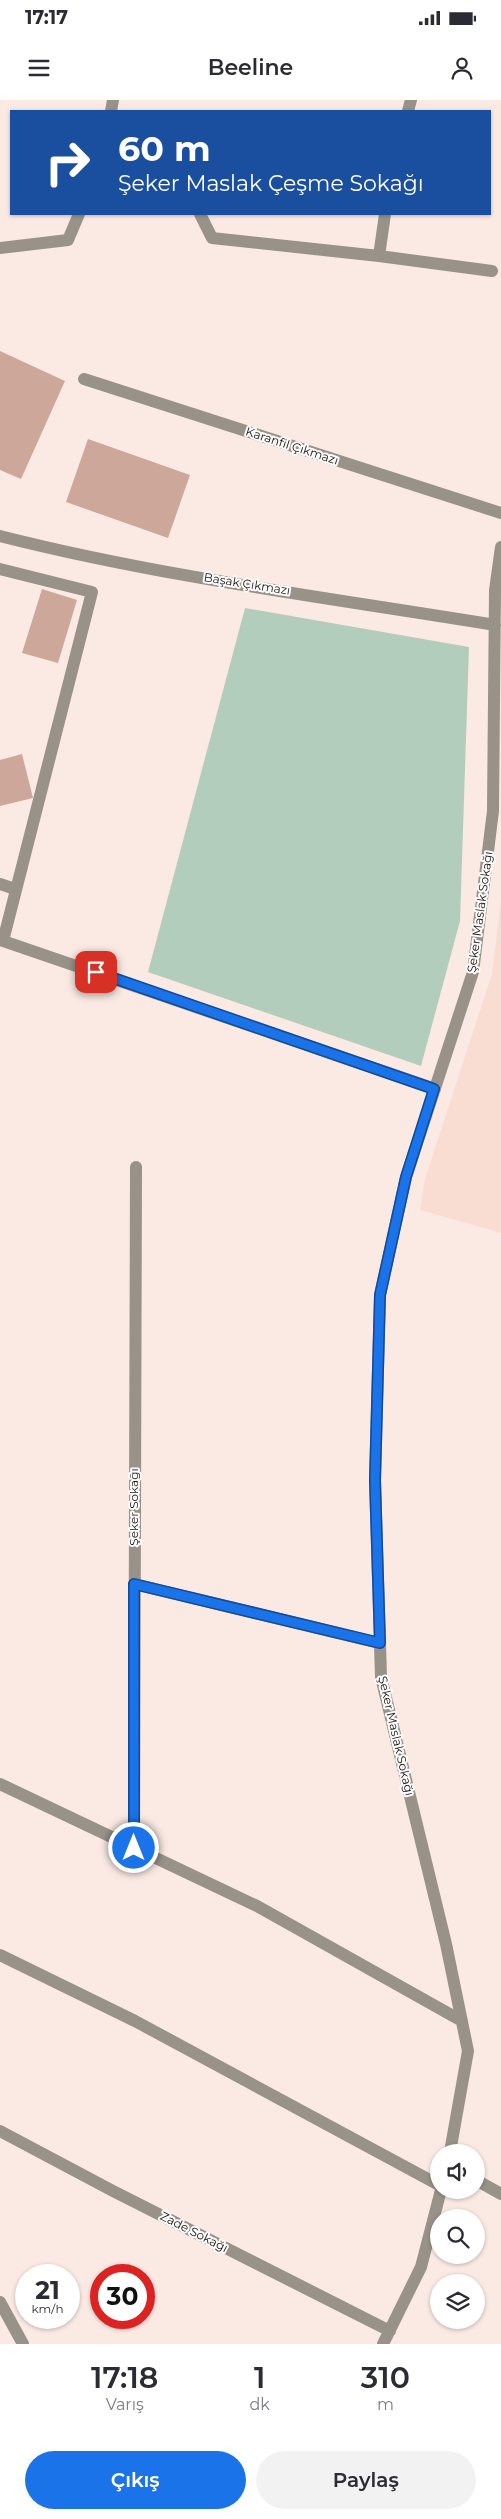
<!DOCTYPE html>
<html lang="tr">
<head>
<meta charset="utf-8">
<style>
	:root { --surface:#fff; --page:#f2f2f3; --text:#2b2b33; --muted:#7c7c81; --accent:#1a73e8 }
	body { margin:0; font-family:Montserrat,sans-serif; background:var(--page); color:var(--text); height:100vh; display:flex; flex-direction:column; font-size:19px; white-space:nowrap }
	* { box-sizing:border-box; margin:0 }
	p { font-size:16px; color:var(--muted) }
	.icon { flex:none; width:28px; height:28px; fill:none; stroke:currentColor; stroke-width:2; stroke-linecap:round; stroke-linejoin:round }
	.map { position:relative; height:2244px; overflow:hidden }
	.drawer { display:flex; flex-direction:column; background:var(--surface); flex:1 }
	.drawer>* { flex:none }
	.guide { position:absolute; left:10px; top:10px; width:481px; height:105px; border-radius:0px; box-shadow:0 1px 4px #0004; background:#1a4fa0; color:#fff; overflow:hidden }
	.tools { position:absolute; left:430px; top:2044px; display:grid; gap:10px }
	.tools a { display:grid; place-items:center; width:55px; height:55px; border-radius:50%; background:var(--surface); box-shadow:0 1px 4px #0004; font-size:25px }
	.speed { position:absolute; left:15px; top:2164px; display:flex; gap:10px; font-size:25px; font-weight:700; text-align:center }
	.speed>* { display:grid; place-content:center; width:65px; height:65px; border-radius:50%; background:var(--surface); box-shadow:0 1px 4px #0004; line-height:1 }
	.speed small { font-size:12px; font-weight:400 }
	.speed .limit { border:8px solid #d22; background:#fff; color:#111 }
	.pin { position:absolute; display:grid; place-items:center; width:42px; height:42px; color:#fff; margin:-21px; border-radius:10px; box-shadow:0 2px 8px #0006 }
	.me { position:absolute; width:55px; margin:-28px; rotate:0deg; stroke-linejoin:round; filter:drop-shadow(0 0 4px #0008) }
	.turn { display:flex; align-items:center; gap:18px; height:105px; padding:0 25px; font-size:22px }
	.turn .icon { width:65px; height:65px; stroke-width:2.5 }
	.turn b { display:block; font-size:35px; line-height:42px }
	.eta { display:flex; justify-content:space-evenly; align-items:center; height:85px; text-align:center }
	.eta b { font-size:30px; font-weight:600; line-height:35px }
	.primary-button { display:flex; gap:10px; margin-top:auto; padding:10px 25px }
	.primary-button a { flex:1; height:58px; border-radius:30px; background:var(--accent); color:#fff; font-size:20px; font-weight:600; line-height:58px; text-align:center }
	.primary-button a+a { background:var(--page); color:var(--text) }
	.status { display:flex; justify-content:space-between; align-items:center; height:35px; padding:0 25px; background:var(--surface); direction:ltr }
	.status svg { height:14px; fill:currentColor }
	header { display:flex; justify-content:space-between; align-items:center; height:65px; padding:0 25px; background:var(--surface); font-size:22px; font-weight:600 }
	.map>svg:first-child { display:block }
	.built { fill:#faddd2 }
	.green { fill:#b3cdbc }
	.building { fill:#cda89a }
	.lines { fill:none; stroke-linecap:round; stroke-linejoin:round }
	.minor { stroke:#989289; stroke-width:12 }
	.route-casing { stroke:#114b97; stroke-width:12 }
	.route { stroke:#1a73e8; stroke-width:9 }
	.labels { text-anchor:middle; stroke-width:4; stroke-linejoin:round; paint-order:stroke }
	.street-label { font-size:12px; fill:#1b120e; stroke:#fbfbfb }
</style>
</head>
<body>
<div class="status"><b>17:17</b><svg viewBox="0 0 49 12"><path d="M0 12V9h3v3zM5 12V6h3v6zM10 12V3h3v9zM15 12V0h3v12zM26 1h20v11H26zM47 4h2v5h-2z"/></svg></div>
<header><svg class="icon" aria-label="menu" viewBox="0 0 24 24"><path d="M4 6h16M4 12h16M4 18h16"/></svg>Beeline<svg class="icon" aria-label="person" viewBox="0 0 24 24"><circle cx="12" cy="8" r="4"/><path d="M4 21q1-7 8-7t8 7"/></svg></header>
<div class="map">
<svg width="501" height="2244" viewBox="0 0 501 2244">
	<rect width="100%" height="100%" fill="#fbeae4"/>
	<!-- built -->
	<path class="built" d="M 501,799 L 501,1133 L 420,1110 L 425,1079 L 492,874 Z"/>
	<!-- green -->
	<path class="green" d="M 245,508 L 469,547 L 460,821 L 421,966 L 148,872 Z"/>
	<!-- building -->
	<path class="building" d="M 0,251 L 65,281 L 21,379 L 0,370 Z
		M 88,339 L 190,375 L 168,438 L 66,402 Z
		M 42,489 L 77,500 L 58,563 L 22,553 Z
		M 22,654 L 33,698 L 0,706 L 0,660 Z"/>
	<g class="lines">
		<!-- minor -->
		<path class="minor" d="M 111,11 L 113,0
			M 408,11 L 411,0
			M 200,114 L 212,138 L 379,156 L 385,114
			M 0,148 L 68,140 L 79,114
			M 379,156 L 492,171
			M 84,279 L 501,413
			M 0,436 C 162,477 330,498 495,525
			M 0,469 L 92,492 L 3,841
			M 0,784 L 15,789
			M 0,840 L 435,989
			M 134,1484 L 379,1543
			M 0,1684 L 257,1806 L 462,1921
			M 134,1748 L 136,1067
			M 0,1855 L 135,1921 L 439,2085
			M 0,2031 L 113,2091 L 390,2231
			M 450,2052 L 468,1951 L 446,1844 L 381,1577 L 375,1380 L 380,1195 L 406,1077 L 473,872 L 493,711 L 495,490 L 501,447
			M 476,2080 L 501,2094
			M 0,2202 L 23,2244
			M 383,2244 L 421,2167 L 441,2090"/>
	</g>
	<g class="lines">
		<!-- route casing -->
		<g class="route-casing">
			<path id="route" d="M 96,872 L 434,989 L 406,1077 L 380,1195 L 375,1380 L 380,1543 L 134,1484 L 134,1748"/>
		</g>
		<!-- route -->
		<use href="#route" class="route"/>
	</g>
	<g class="labels">
		<!-- street labels -->
		<g class="street-label">
			<text transform="translate(292 346) rotate(18)" y="4">Karanfil Çıkmazı</text>
			<text transform="translate(247 484) rotate(9)" y="4">Başak Çıkmazı</text>
			<text transform="translate(480 812) rotate(-82)" y="4">Şeker Maslak Sokağı</text>
			<text transform="translate(134 1407) rotate(-90)" y="4">Şeker Sokağı</text>
			<text transform="translate(396 1636) rotate(77)" y="4">Şeker Maslak Sokağı</text>
			<text transform="translate(194 2132) rotate(27)" y="4">Zade Sokağı</text>
		</g>
	</g>
</svg>
<div class="tools">
<a><svg class="icon" aria-label="sound" viewBox="0 0 24 24"><path d="M4 9h4l5-4v14l-5-4H4zM17 9q2 3 0 6"/></svg></a>
<a><svg class="icon" aria-label="search" viewBox="0 0 24 24"><circle cx="10" cy="10" r="6"/><path d="M15 15l6 6"/></svg></a>
<a><svg class="icon" aria-label="layers" viewBox="0 0 24 24"><path d="M12 4l9 5-9 5-9-5zM3 14l9 5 9-5"/></svg></a>
</div>
<div class="speed"><div>21<small>km/h</small></div><div class="limit">30</div></div>
<div class="pin" style="left:96px;top:872px;background:#d93025"><svg class="icon" aria-label="arrive" viewBox="0 0 24 24"><path d="M6 21V4h12l-3 4 3 4H6"/></svg></div>
<svg class="me" style="left:134px;top:1748px" viewBox="-20 -20 40 40"><circle r="17" fill="#1a73e8" stroke="#fff" stroke-width="3"/><path d="M0-11L8 9 0 5-8 9z" fill="#fff"/></svg>
<div class="guide">
<div class="turn"><svg class="icon" aria-label="right" viewBox="0 0 24 24"><path d="M7 20v-9h11M14 6l5 5-5 5"/></svg><div><b>60 m</b>Şeker Maslak Çeşme Sokağı</div></div>
</div>
</div>
<section class="drawer">
<div class="eta">
<div><b>17:18</b><p>Varış</p></div>
<div><b>1</b><p>dk</p></div>
<div><b>310</b><p>m</p></div>
</div>
<div class="primary-button"><a>Çıkış</a><a>Paylaş</a></div>
</section>
</body>
</html>
